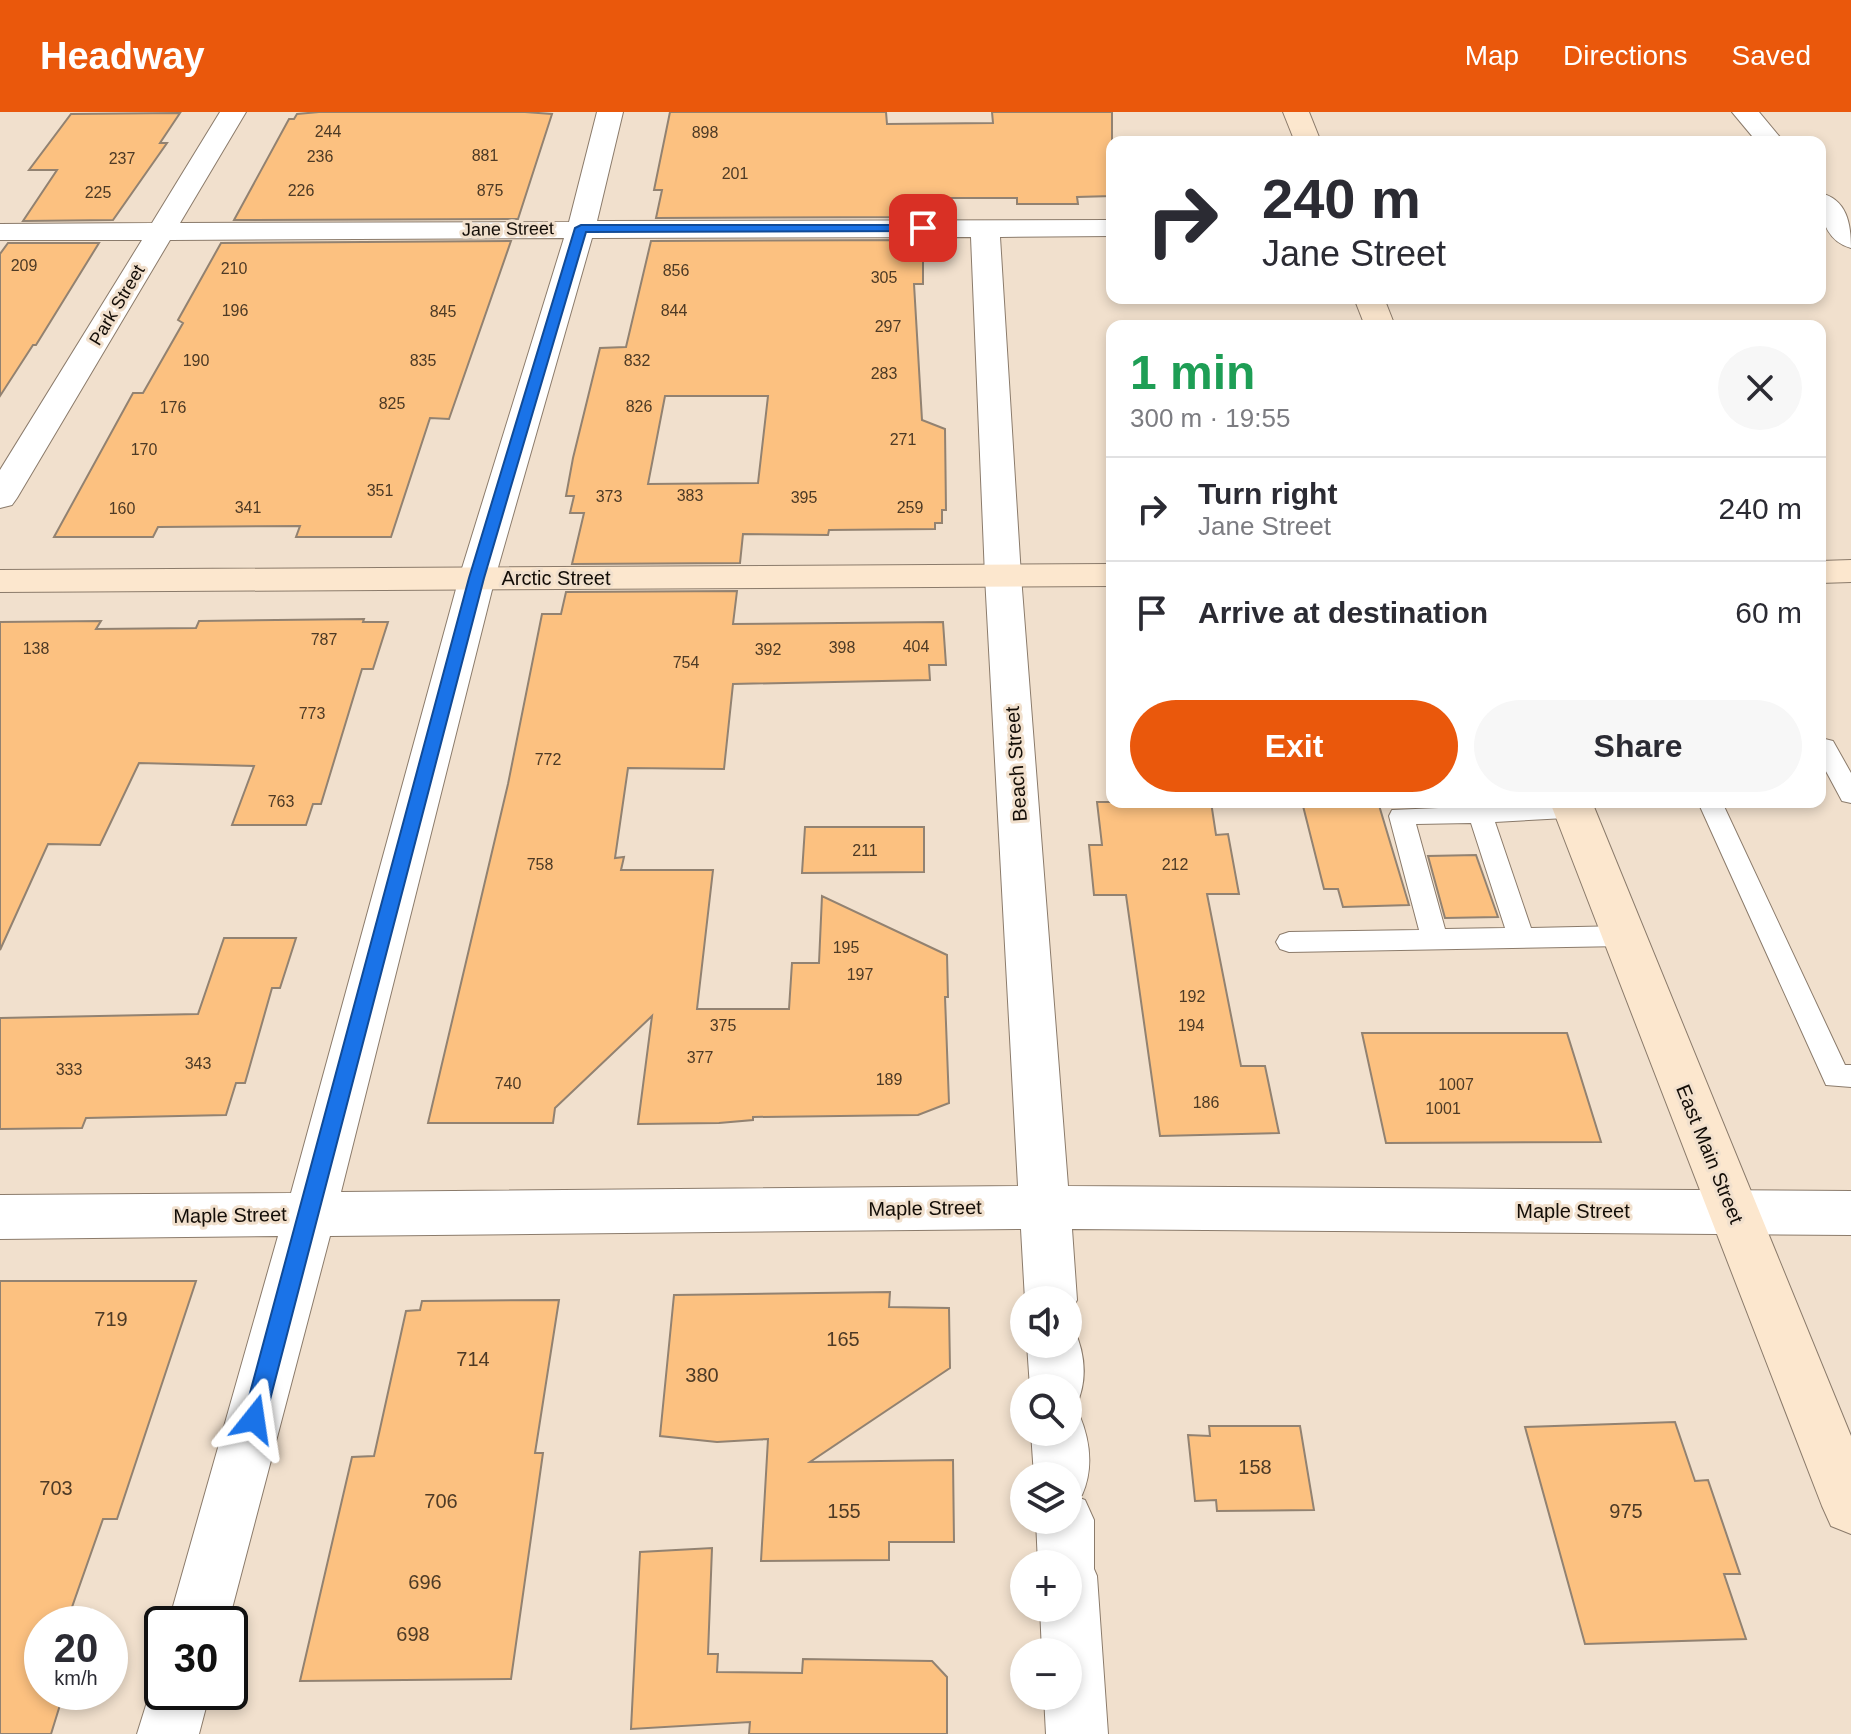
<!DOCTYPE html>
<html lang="en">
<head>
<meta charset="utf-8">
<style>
	:root { --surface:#fff; --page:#f7f7f7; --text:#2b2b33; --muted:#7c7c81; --line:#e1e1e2; --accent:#ea580c }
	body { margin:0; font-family:Helvetica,sans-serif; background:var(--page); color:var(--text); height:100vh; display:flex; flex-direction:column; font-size:30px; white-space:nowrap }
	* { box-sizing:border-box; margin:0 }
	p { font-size:26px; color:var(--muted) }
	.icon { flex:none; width:44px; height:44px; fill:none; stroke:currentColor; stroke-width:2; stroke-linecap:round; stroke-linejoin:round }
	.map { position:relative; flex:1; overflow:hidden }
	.panel { position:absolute; left:1106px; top:208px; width:720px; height:488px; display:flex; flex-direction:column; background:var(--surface); border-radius:16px; box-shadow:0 4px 12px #0003 }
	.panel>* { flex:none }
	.hud { position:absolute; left:1106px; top:24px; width:720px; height:168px; border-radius:16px; box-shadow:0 4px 12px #0003; background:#fff; color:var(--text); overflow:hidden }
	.buttons { position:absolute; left:1010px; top:1174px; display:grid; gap:16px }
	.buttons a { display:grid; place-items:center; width:72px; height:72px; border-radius:50%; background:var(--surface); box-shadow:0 4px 12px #0003; font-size:40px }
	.speed { position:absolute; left:24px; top:1494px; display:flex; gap:16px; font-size:40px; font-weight:700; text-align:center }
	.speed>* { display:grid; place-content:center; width:104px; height:104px; border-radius:50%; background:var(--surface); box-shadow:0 4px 12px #0003; line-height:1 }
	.speed small { font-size:20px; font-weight:400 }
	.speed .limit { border:4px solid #111; border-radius:12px; background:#fff; color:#111 }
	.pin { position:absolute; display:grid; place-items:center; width:68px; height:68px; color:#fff; margin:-34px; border-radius:16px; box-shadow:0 4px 12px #0006 }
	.me { position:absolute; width:88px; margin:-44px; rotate:15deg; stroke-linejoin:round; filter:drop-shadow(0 0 6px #0008) }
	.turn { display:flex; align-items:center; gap:28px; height:168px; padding:0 24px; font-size:36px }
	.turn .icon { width:104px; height:104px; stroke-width:2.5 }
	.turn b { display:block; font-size:56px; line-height:68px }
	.round { display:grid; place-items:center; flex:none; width:84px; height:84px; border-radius:42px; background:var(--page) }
	.overview { display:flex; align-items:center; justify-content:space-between; height:136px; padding:0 24px }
	h1 { font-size:48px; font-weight:700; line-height:60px; color:#1e9e55 }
	.cta { display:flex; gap:16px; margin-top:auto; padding:16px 24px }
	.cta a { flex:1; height:92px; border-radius:48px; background:var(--accent); color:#fff; font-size:32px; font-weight:700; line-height:92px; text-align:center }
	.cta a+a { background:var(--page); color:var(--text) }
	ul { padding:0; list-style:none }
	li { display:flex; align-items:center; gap:24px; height:104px; padding:0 24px; border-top:2px solid var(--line) }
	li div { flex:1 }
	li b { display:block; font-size:30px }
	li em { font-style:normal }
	header { display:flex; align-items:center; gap:48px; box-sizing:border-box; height:112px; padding:0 40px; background:var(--accent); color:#fff }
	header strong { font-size:38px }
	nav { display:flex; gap:44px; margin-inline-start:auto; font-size:28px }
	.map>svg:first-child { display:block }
	.building { fill:#fcc180; stroke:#928271; stroke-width:2; fill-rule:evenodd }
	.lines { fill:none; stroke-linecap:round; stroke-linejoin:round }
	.lane-casing { stroke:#8b7b6b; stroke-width:2 }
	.street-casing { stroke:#8b7b6b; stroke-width:2 }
	.secondary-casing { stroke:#8b7b6b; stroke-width:2 }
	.lane { fill:#fff; fill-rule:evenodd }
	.street { fill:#fff; fill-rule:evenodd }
	.secondary { fill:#fce7ce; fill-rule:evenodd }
	.route { fill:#1a73e8; stroke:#114b97; stroke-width:2 }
	.labels { text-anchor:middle; stroke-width:6; stroke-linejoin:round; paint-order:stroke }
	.number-label { font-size:16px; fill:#4d3a25 }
	.far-street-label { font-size:18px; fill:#130d07; stroke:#f1e0cd }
	.street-label { font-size:20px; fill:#130d07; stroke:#f1e0cd }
	.near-number-label { font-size:20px; fill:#4d3a25 }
</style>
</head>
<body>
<header>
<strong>Headway</strong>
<nav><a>Map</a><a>Directions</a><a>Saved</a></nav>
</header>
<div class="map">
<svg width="1851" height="1622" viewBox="0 0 1851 1622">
	<rect width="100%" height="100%" fill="#f1e0cd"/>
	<!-- building -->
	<path class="building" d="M 319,0 L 525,0 L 552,2 L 518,107 L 234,108 L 289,7 L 294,7 L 297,2 Z
		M 670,0 L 886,0 L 887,12 L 993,11 L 992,0 L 1112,0 L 1112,84 L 1077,85 L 1078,92 L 1017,92 L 1017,86 L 923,86 L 923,105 L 656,106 L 662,78 L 654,78 Z
		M 180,1 L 160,31 L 167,31 L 113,108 L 23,109 L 57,58 L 29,58 L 71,2 Z
		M 923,128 L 923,172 L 914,172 L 922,308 L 945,317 L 946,398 L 942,398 L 942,411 L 935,411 L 935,417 L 829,418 L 828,423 L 743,422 L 740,451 L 572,452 L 584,401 L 570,401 L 574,384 L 566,384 L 573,346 L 600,236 L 626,235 L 651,129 ZM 665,284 L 768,284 L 758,371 L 648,372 Z
		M 511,129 L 449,307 L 430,306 L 391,425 L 296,425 L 300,414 L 158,415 L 153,425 L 54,425 L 133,281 L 143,281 L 183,211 L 178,208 L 221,131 Z
		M 8,131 L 99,131 L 36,233 L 33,233 L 0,284 L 0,142 Z
		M 737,479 L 733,512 L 943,510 L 946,553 L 929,553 L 930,568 L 733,572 L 724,657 L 628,656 L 615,746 L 624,745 L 621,758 L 713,758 L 697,897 L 789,897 L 792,851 L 819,851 L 822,784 L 947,843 L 948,885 L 945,885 L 949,991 L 918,1003 L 753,1005 L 753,1008 L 719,1011 L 638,1012 L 652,904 L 555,996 L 553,1011 L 428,1011 L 508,672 L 542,502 L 561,502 L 566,480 Z
		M 364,507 L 363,510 L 388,510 L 373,557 L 362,557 L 321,692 L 313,692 L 306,713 L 232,713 L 254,654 L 139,651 L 100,733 L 48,732 L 0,838 L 0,510 L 101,509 L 96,517 L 196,516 L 199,509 Z
		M 1097,690 L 1211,690 L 1216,723 L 1228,722 L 1239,782 L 1207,782 L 1241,954 L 1265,954 L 1279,1021 L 1160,1024 L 1126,783 L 1094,783 L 1089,733 L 1102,733 Z
		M 1302,690 L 1378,690 L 1409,793 L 1343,795 L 1338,777 L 1324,777 Z
		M 805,715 L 924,715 L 924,760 L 802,761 Z
		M 1476,743 L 1498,805 L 1445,806 L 1428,744 Z
		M 224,826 L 296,826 L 280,876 L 272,876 L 245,971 L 236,971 L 226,1003 L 86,1006 L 82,1016 L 0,1017 L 0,906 L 198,902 Z
		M 1362,921 L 1567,921 L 1601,1030 L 1386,1031 Z
		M 0,1169 L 196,1169 L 117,1407 L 103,1407 L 71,1498 L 90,1497 L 85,1512 L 42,1512 L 42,1580 L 64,1580 L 51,1622 L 0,1622 Z
		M 890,1180 L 889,1195 L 949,1196 L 950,1256 L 810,1350 L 953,1348 L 954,1430 L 889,1430 L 889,1448 L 761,1449 L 768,1327 L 717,1330 L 660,1324 L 674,1183 Z
		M 559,1188 L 535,1341 L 543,1341 L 511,1567 L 300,1569 L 352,1345 L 374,1344 L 406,1199 L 420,1198 L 422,1189 Z
		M 1675,1310 L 1695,1369 L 1708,1368 L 1740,1462 L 1724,1462 L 1746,1527 L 1585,1532 L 1525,1315 Z
		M 1209,1314 L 1300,1314 L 1314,1398 L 1217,1399 L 1216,1388 L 1195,1389 L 1188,1323 L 1210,1324 Z
		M 712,1436 L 708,1542 L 718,1542 L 717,1560 L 802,1561 L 803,1547 L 932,1549 L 947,1565 L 947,1622 L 749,1622 L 750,1610 L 631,1617 L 640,1440 Z"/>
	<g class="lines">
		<!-- lane casing -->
		<g class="lane-casing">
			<path id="lane" d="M 1825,627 L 1833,629 L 1851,661 L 1851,691 L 1842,689 L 1820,648 L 1820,628 Z
				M 1575,690 L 1584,693 L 1587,699 L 1584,705 L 1495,710 L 1531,816 L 1624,814 L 1633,817 L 1637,824 L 1633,831 L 1624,834 L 1289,840 L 1280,837 L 1276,830 L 1280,823 L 1289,820 L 1419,818 L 1389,704 L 1392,698 ZM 1471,711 L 1505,816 L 1445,817 L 1416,712 Z
				M 1698,690 L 1722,690 L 1845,953 L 1851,953 L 1851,975 L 1826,973 Z"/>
		</g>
		<!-- street casing -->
		<g class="street-casing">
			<path id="street" d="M 220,0 L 246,0 L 180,111 L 569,110 L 597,0 L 623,0 L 597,109 L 1112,108 L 1112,124 L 1000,125 L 1021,464 L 1068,1074 L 1851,1079 L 1851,1123 L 1072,1117 L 1077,1188 L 1068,1205 L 1068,1188 L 1025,1188 L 1021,1117 L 330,1124 L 228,1512 L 168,1512 L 278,1124 L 0,1127 L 0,1083 L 291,1081 L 459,466 L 564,126 L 170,128 L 17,386 L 12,393 L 0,396 L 0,358 L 142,128 L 0,128 L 0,112 L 152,111 ZM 971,125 L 985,464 L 1018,1074 L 341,1080 L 495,466 L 592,126 Z
				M 1732,0 L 1759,0 L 1784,30 L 1757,30 Z
				M 1820,81 C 1847,87 1851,112 1851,136 C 1825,129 1820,104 1820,81 Z
				M 1068,1213 L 1073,1215 C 1085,1240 1088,1268 1076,1294 L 1068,1297 L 1068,1276 L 1030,1276 L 1027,1232 L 1068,1232 Z
				M 1068,1297 L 1079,1302 C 1090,1328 1094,1356 1082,1383 L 1077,1385 L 1085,1388 L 1094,1408 L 1094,1457 L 1097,1464 L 1108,1622 L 1046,1622 L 1044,1584 L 1068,1584 L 1068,1540 L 1042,1540 L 1040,1496 L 1068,1496 L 1068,1452 L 1038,1452 L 1036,1408 L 1068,1408 L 1068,1364 L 1034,1364 L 1031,1320 L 1068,1320 Z
				M 162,1556 L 162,1580 L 210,1580 L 199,1622 L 137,1622 L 157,1558 Z"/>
		</g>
		<!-- secondary casing -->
		<g class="secondary-casing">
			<path id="secondary" d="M 1283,0 L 1309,0 L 1321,30 L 1295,30 Z
				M 1354,186 L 1384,186 L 1395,214 L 1365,214 Z
				M 1851,448 L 1851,470 L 1820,471 L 1820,449 Z
				M 1112,452 L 1112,474 L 0,480 L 0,458 Z
				M 1550,690 L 1592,690 L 1851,1324 L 1851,1422 L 1831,1414 L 1822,1394 Z"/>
		</g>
		<!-- lane -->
		<use href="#lane" class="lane"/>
		<!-- street -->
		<use href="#street" class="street"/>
		<!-- secondary -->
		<use href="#secondary" class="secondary"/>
	</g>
	<!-- route -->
	<path class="route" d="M 923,113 L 929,116 L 927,119 L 586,120 L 484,466 L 265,1307 L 262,1315 L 254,1318 L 246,1315 L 243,1307 L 469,466 L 575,116 L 581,113 Z"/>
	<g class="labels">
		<!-- number labels -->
		<g class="number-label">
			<text x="328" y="25">244</text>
			<text x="705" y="26">898</text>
			<text x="485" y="49">881</text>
			<text x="320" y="50">236</text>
			<text x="122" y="52">237</text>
			<text x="735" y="67">201</text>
			<text x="301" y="84">226</text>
			<text x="490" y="84">875</text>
			<text x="98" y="86">225</text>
			<text x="24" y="159">209</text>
			<text x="234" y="162">210</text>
			<text x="676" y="164">856</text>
			<text x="884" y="171">305</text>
			<text x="235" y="204">196</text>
			<text x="674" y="204">844</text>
			<text x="443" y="205">845</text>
			<text x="888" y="220">297</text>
			<text x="196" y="254">190</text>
			<text x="423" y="254">835</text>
			<text x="637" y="254">832</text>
			<text x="884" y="267">283</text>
			<text x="392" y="297">825</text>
			<text x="639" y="300">826</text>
			<text x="173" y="301">176</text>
			<text x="903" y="333">271</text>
			<text x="144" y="343">170</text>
			<text x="380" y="384">351</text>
			<text x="690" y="389">383</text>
			<text x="609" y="390">373</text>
			<text x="804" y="391">395</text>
			<text x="248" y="401">341</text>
			<text x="910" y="401">259</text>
			<text x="122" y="402">160</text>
			<text x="324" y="533">787</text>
			<text x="916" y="540">404</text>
			<text x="842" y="541">398</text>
			<text x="36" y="542">138</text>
			<text x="768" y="543">392</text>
			<text x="686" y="556">754</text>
			<text x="312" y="607">773</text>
			<text x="548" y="653">772</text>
			<text x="281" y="695">763</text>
			<text x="865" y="744">211</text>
			<text x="540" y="758">758</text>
			<text x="1175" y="758">212</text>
			<text x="846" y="841">195</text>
			<text x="860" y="868">197</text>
			<text x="1192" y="890">192</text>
			<text x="723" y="919">375</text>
			<text x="1191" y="919">194</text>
			<text x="700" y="951">377</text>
			<text x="198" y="957">343</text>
			<text x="69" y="963">333</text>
			<text x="889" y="973">189</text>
			<text x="508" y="977">740</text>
			<text x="1456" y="978">1007</text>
			<text x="1206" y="996">186</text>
			<text x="1443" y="1002">1001</text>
		</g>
		<!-- far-street labels -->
		<g class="far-street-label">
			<text transform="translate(508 117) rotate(-1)" y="6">Jane Street</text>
			<text transform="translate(117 193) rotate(-59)" y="6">Park Street</text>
		</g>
		<!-- street labels -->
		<g class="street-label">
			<text x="556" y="473">Arctic Street</text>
			<text transform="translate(1016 652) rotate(-94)" y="7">Beach Street</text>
			<text transform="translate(1710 1042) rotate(68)" y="7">East Main Street</text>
			<text transform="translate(925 1096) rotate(-1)" y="7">Maple Street</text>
			<text x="1573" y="1106">Maple Street</text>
			<text transform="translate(230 1103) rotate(-1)" y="7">Maple Street</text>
		</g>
		<!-- near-number labels -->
		<g class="near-number-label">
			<text x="111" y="1214">719</text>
			<text x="843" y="1234">165</text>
			<text x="473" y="1254">714</text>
			<text x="702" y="1270">380</text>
			<text x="1255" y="1362">158</text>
			<text x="56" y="1383">703</text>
			<text x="441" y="1396">706</text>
			<text x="844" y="1406">155</text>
			<text x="1626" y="1406">975</text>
			<text x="425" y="1477">696</text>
			<text x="413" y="1529">698</text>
		</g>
	</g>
</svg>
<div class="buttons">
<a><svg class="icon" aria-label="sound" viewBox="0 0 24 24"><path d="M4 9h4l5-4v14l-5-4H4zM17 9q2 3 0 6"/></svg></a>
<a><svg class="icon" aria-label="search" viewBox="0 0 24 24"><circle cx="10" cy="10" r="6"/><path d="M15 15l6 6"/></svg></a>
<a><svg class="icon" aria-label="layers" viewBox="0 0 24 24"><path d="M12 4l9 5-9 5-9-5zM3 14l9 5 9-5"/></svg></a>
<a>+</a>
<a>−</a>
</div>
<div class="speed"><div>20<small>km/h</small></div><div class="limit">30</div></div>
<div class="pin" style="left:923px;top:116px;background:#d93025"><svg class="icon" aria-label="arrive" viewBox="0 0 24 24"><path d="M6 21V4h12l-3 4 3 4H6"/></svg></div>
<svg class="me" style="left:254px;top:1307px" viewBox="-20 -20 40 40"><path d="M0-17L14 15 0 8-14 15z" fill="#1a73e8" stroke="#fff" stroke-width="4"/></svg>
<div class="hud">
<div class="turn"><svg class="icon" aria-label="right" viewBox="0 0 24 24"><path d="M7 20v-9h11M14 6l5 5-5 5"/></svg><div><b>240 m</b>Jane Street</div></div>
</div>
<section class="panel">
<div class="overview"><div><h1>1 min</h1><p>300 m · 19:55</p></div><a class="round"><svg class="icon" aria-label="close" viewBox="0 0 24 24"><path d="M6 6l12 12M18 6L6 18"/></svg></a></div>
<ul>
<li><svg class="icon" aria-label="right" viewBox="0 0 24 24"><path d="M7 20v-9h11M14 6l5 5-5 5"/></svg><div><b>Turn right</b><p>Jane Street</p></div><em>240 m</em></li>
<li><svg class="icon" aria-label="arrive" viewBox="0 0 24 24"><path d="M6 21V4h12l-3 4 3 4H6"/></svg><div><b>Arrive at destination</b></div><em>60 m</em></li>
</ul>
<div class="cta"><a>Exit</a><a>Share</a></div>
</section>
</div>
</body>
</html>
